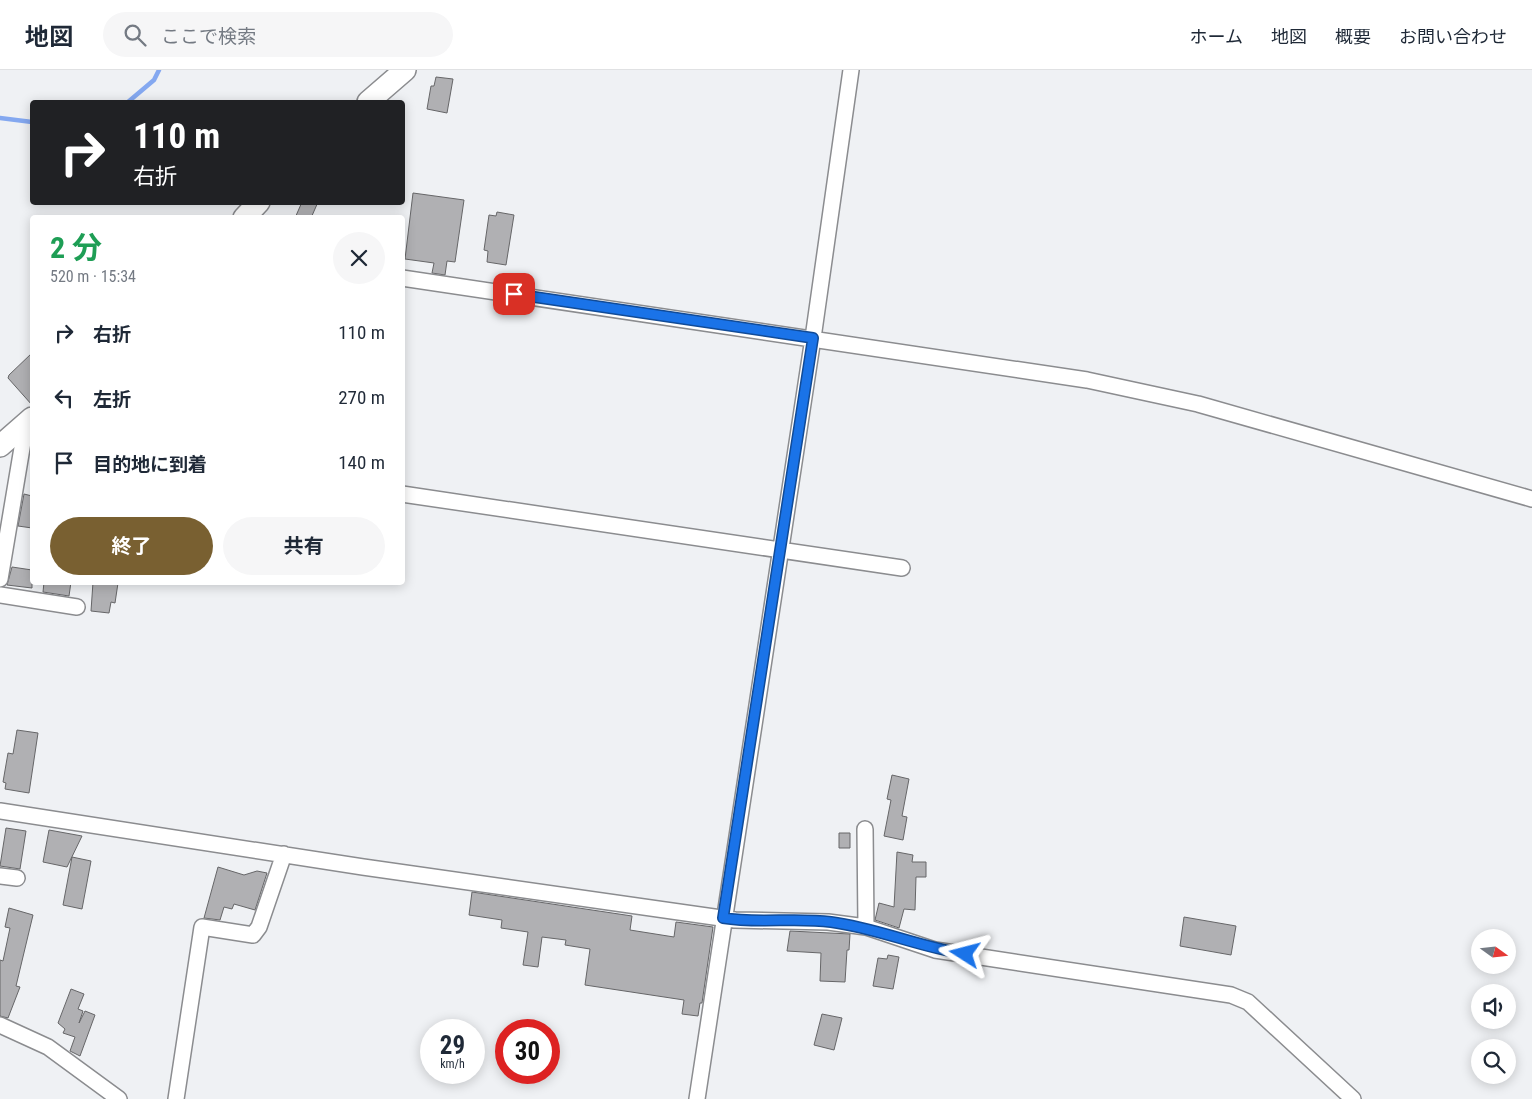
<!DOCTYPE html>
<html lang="ja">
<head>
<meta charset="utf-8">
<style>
	:root { --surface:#fff; --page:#f6f6f7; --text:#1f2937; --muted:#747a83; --line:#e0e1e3; --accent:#796031 }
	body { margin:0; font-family:"Roboto Condensed","Noto Sans JP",sans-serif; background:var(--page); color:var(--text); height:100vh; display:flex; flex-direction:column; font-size:19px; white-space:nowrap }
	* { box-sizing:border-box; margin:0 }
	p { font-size:16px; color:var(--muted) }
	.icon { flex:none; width:28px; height:28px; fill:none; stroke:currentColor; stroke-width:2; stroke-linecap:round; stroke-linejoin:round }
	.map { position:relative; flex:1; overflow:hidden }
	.side { position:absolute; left:30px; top:145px; width:375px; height:370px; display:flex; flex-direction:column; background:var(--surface); border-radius:5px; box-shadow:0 2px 12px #0003 }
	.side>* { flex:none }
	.banner { position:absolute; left:30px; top:30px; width:375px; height:105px; border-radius:5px; box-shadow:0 2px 12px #0003; background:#202124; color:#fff; overflow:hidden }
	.needle { width:32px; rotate:105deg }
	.buttons { position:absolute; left:1471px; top:859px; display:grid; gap:10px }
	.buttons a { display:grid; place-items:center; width:45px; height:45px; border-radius:50%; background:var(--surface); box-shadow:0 2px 12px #0003; font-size:25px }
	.speed { position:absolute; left:420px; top:949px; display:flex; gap:10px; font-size:25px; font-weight:700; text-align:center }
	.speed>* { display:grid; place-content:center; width:65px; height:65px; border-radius:50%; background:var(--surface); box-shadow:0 2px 12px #0003; line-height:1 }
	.speed small { font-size:12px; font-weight:400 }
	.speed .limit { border:8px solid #d22; background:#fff; color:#111 }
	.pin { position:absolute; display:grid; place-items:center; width:42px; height:42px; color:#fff; margin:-21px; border-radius:10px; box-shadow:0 2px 8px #0006 }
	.me { position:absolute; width:55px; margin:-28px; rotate:279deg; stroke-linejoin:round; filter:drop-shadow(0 0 4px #0008) }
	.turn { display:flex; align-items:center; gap:18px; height:105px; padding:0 20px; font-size:22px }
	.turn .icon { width:65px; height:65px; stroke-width:2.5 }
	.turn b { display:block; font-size:35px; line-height:42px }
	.round { display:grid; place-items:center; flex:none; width:52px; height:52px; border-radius:26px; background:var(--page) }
	.head { display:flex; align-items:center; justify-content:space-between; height:85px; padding:0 20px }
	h1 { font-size:30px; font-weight:700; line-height:38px; color:#1e9e55 }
	.button { display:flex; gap:10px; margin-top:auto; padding:10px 20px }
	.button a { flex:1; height:58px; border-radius:30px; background:var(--accent); color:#fff; font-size:20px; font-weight:700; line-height:58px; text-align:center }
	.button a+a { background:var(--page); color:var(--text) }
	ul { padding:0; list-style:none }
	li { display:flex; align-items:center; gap:15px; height:65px; padding:0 20px }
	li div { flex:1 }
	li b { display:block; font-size:19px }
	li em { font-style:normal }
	header { display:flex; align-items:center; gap:30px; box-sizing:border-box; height:70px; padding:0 25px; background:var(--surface); border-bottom:1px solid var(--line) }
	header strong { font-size:24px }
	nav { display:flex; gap:28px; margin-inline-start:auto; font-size:18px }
	.search { width:350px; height:45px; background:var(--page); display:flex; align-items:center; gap:12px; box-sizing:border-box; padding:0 18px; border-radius:28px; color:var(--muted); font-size:19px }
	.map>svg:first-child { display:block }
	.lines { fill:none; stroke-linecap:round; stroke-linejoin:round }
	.stream { stroke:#84a8f0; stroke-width:4.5 }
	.building { fill:#b0b0b3; stroke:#666668 }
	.street-casing { stroke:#8b8c8f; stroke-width:18 }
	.secondary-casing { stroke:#8b8c8f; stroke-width:24 }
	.street { stroke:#fff; stroke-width:15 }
	.secondary { stroke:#fff; stroke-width:21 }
	.route-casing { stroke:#114b97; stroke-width:12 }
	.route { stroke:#1a73e8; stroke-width:9 }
</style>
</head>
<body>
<header>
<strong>地図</strong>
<div class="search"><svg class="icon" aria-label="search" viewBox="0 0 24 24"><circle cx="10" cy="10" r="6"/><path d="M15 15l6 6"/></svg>ここで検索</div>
<nav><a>ホーム</a><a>地図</a><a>概要</a><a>お問い合わせ</a></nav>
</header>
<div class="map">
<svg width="1532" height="1029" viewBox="0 0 1532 1029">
	<rect width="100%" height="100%" fill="#eff1f4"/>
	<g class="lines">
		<!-- stream -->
		<path class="stream" d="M 128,32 L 154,10 L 159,0
			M 0,48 L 32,52"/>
	</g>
	<!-- building -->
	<path class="building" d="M 436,7 L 453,9 L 447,43 L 427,39 L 431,16 L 434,16 Z
		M 413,123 L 464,130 L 455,192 L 447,191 L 445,205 L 432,203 L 434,193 L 405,189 Z
		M 302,132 L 318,132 L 311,148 L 295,148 Z
		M 497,142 L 514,145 L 506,195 L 487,192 L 488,181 L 484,180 L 489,145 L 496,146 Z
		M 32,283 L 32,335 L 8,308 L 9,305 Z
		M 24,424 L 32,426 L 32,458 L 18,456 Z
		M 12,497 L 32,500 L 32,518 L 7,515 Z
		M 44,512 L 71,512 L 69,526 L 43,522 Z
		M 93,512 L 118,513 L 115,533 L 111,532 L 109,543 L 91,541 Z
		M 17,660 L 38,663 L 29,723 L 5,719 L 6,713 L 3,712 L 8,683 L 13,684 Z
		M 892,705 L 909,709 L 902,746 L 907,747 L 903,770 L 884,766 L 891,730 L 887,729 Z
		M 6,758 L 26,761 L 20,799 L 0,796 Z
		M 49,760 L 82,766 L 67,797 L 43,792 Z
		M 839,763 L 850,763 L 850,778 L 839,778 Z
		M 897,782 L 913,785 L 912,792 L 926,792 L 926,807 L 916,807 L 915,840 L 904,839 L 899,858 L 875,850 L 879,833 L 894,837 Z
		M 72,787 L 91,791 L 82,839 L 63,835 Z
		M 218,797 L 244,805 L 257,801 L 267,803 L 255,840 L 234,834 L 232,839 L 224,837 L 220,850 L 204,848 Z
		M 472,822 L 632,846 L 630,860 L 674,867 L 676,852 L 713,857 L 702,933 L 700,933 L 698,946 L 682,944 L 684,930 L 585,915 L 590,879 L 565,875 L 566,870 L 542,867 L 538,897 L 523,895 L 528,862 L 501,858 L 502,850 L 469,845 Z
		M 9,838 L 33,845 L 16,916 L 20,917 L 8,948 L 0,946 L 0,890 L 3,891 L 10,858 L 5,857 Z
		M 1184,847 L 1236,856 L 1231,885 L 1180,876 Z
		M 790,861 L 850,864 L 849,880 L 847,880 L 845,912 L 820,911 L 821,883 L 787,881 Z
		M 888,885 L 899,887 L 893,919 L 873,916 L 878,888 L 887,889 Z
		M 71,919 L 84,924 L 78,939 L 83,941 L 79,953 L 85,941 L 95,945 L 80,986 L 70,981 L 75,967 L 63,963 L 65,959 L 58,953 Z
		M 822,944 L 842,948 L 834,980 L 814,975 Z"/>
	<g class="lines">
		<!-- street casing -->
		<g class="street-casing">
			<path id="street" d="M 402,208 L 1087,310 L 1198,334 L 1532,429
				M 402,424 L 902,498
				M 0,509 L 24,366
				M 0,525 L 77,537
				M 0,741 L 363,797 L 735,850 L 828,852 L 866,857 L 935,880 L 1231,925 L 1248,932 L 1353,1029
				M 865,759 L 866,857
				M 0,806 L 17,808
				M 0,955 L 48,977 L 119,1029
				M 176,1029 L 202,857 L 253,865 L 259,857 L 284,784
				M 697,1029 L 813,268 L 851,0"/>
		</g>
		<!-- secondary casing -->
		<g class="secondary-casing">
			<path id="secondary" d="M 368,32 L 405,0
				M 244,148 L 259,132
				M 0,376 L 32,348"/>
		</g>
		<!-- street -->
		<use href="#street" class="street"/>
		<!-- secondary -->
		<use href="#secondary" class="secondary"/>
	</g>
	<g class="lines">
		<!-- route casing -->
		<g class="route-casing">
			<path id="route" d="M 514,224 L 813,268 L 723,848 C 759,854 795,847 831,852 C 877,858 919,877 965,884"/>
		</g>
		<!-- route -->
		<use href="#route" class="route"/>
	</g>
</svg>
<div class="buttons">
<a><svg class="needle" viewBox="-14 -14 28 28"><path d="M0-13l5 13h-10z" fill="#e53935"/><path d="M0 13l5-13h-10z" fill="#747a83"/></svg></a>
<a><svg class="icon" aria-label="sound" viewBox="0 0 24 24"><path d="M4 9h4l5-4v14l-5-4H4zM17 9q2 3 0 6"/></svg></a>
<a><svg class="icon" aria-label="search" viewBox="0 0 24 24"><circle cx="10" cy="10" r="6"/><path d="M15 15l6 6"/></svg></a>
</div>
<div class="speed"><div>29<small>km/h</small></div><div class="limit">30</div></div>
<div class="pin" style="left:514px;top:224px;background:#d93025"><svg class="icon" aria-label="arrive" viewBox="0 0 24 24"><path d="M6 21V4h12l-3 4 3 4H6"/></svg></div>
<svg class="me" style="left:965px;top:884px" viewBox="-20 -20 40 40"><path d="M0-17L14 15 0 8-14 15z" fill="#1a73e8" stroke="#fff" stroke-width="4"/></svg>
<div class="banner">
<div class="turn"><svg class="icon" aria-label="right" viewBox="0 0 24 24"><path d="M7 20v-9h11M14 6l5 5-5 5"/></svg><div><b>110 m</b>右折</div></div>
</div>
<section class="side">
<div class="head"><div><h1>2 分</h1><p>520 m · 15:34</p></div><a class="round"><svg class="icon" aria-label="close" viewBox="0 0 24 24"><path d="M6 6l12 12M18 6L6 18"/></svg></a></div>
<ul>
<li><svg class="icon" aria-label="right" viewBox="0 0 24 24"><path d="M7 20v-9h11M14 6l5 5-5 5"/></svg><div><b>右折</b></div><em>110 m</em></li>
<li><svg class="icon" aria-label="left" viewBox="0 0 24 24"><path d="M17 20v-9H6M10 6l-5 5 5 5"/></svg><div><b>左折</b></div><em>270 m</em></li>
<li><svg class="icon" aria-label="arrive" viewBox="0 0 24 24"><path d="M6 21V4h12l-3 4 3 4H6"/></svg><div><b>目的地に到着</b></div><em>140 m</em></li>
</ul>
<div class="button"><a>終了</a><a>共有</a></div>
</section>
</div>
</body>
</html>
